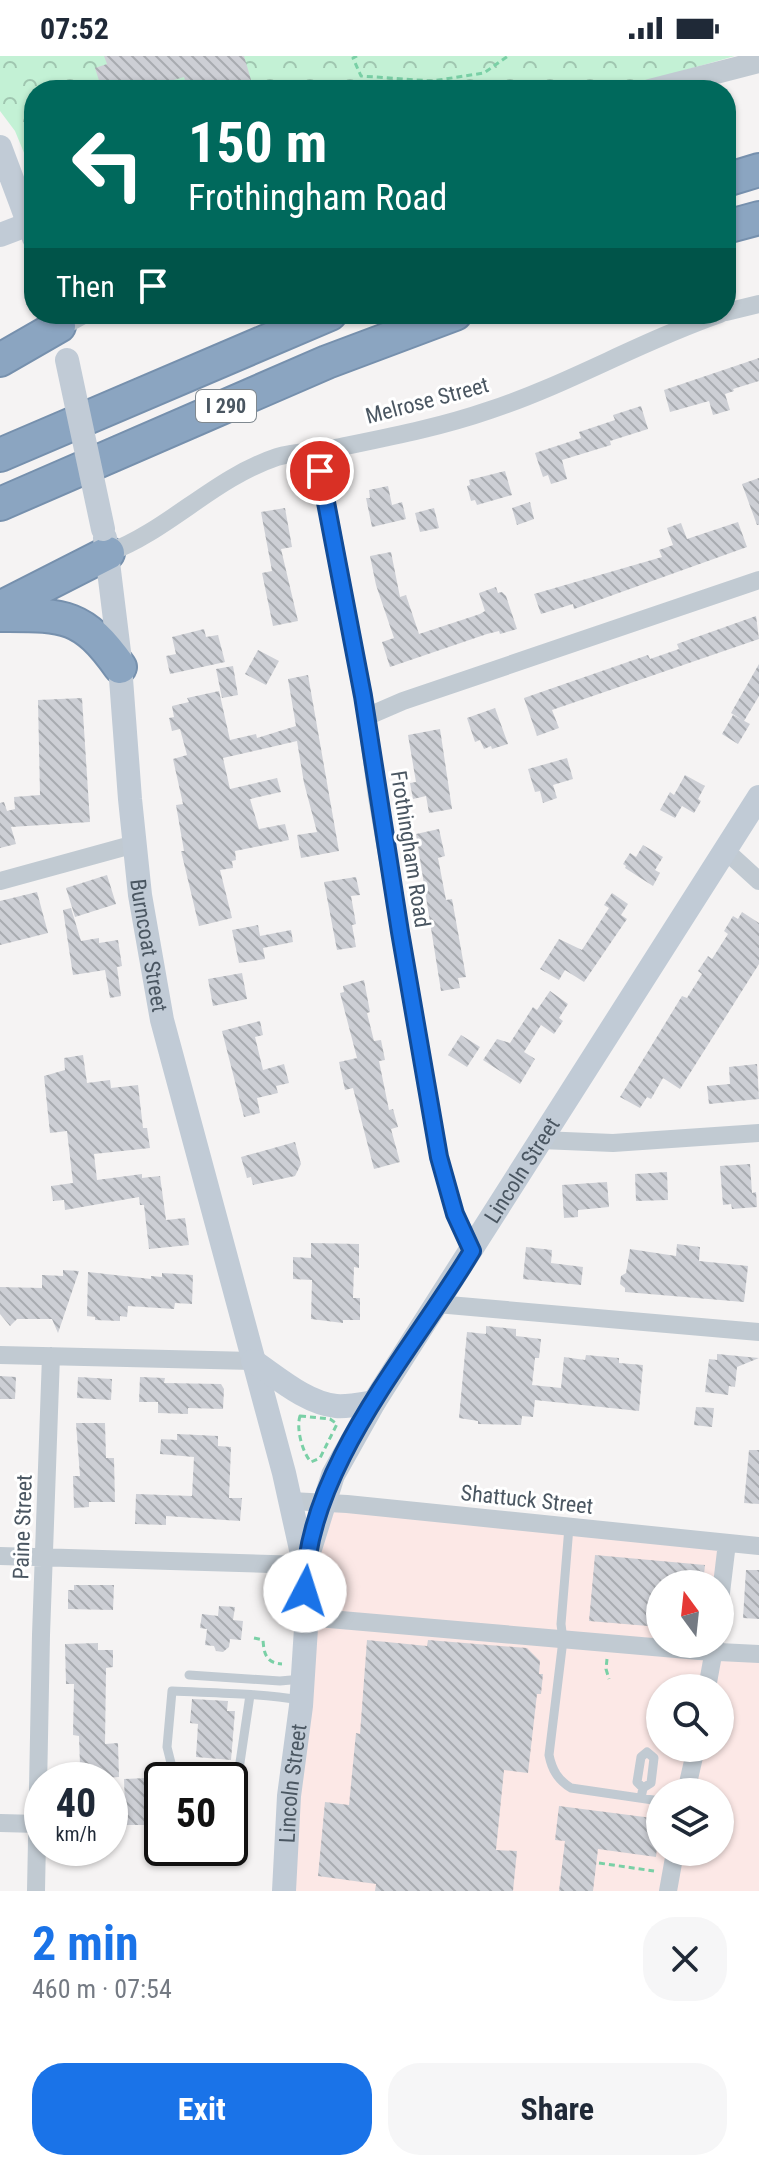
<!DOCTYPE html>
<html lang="en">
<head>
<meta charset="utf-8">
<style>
	:root { --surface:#fff; --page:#f6f6f7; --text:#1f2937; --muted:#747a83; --accent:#1a73e8 }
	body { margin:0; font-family:"Roboto Condensed",sans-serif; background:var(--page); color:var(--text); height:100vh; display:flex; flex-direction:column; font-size:30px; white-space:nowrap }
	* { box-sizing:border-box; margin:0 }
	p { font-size:26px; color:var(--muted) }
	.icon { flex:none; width:44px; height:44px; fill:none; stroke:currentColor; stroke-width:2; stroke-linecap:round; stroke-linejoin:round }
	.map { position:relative; height:1835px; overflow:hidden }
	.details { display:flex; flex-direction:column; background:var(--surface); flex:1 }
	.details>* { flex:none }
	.guide { position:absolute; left:24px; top:24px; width:712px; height:244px; border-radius:32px; box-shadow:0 2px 6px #0004; background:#00695c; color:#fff; overflow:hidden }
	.needle { width:52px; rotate:345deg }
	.tools { position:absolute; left:646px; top:1514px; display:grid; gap:16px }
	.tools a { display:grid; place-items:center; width:88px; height:88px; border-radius:50%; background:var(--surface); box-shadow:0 2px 6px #0004; font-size:40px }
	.speed { position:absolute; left:24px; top:1706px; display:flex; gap:16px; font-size:40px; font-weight:700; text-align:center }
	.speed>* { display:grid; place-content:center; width:104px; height:104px; border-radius:50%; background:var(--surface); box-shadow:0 2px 6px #0004; line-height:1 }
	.speed small { font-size:20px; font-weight:400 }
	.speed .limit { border:4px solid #111; border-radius:12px; background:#fff; color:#111 }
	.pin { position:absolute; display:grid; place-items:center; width:68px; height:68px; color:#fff; margin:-34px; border:4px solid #fff; border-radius:50%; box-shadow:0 2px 8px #0007 }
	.me { position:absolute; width:88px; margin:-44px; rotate:5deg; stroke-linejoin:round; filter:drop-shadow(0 0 6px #0008) }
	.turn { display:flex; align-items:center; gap:28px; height:168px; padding:0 32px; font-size:36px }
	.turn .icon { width:104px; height:104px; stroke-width:2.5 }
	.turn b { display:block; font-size:56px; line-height:68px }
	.then { display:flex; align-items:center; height:76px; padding:0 32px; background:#0003; gap:16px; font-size:30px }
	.round { display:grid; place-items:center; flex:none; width:84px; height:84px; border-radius:32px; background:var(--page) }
	.head { display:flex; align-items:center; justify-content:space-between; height:136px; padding:0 32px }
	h1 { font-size:48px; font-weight:700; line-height:60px; color:var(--accent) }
	.action { display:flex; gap:16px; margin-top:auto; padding:16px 32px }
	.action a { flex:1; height:92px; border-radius:32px; background:var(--accent); color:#fff; font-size:32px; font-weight:700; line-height:92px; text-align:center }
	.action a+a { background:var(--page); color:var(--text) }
	.status { display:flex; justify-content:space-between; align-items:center; height:56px; padding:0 40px; background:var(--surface); direction:ltr }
	.status svg { height:22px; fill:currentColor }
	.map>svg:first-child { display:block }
	.medical { fill:#fce8e6; fill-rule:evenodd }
	.park { fill:url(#park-crowns) }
	.building { fill:url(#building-back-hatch) }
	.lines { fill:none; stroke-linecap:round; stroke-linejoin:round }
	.motorway-casing { stroke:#7690ad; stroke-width:36 }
	.path { stroke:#7ad0a6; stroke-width:3; stroke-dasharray:6 4; stroke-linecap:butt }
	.service { stroke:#c1cad2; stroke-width:9 }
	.minor { stroke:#c1cad2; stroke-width:18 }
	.tertiary { stroke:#c1cad2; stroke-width:22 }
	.secondary { stroke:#c1cbd6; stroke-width:24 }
	.motorway { stroke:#8ba5c1; stroke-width:32 }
	.secondary-bridge { stroke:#c1cbd6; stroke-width:24 }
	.route-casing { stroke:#114b97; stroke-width:20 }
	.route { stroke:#1a73e8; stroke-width:14 }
	.labels { text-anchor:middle; stroke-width:6; stroke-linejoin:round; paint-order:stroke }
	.shield { fill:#fff; stroke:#808990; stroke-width:2 }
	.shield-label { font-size:20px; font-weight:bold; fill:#4a5661 }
	.street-label { font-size:22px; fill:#4a5661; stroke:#fff }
</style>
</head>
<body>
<div class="status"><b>07:52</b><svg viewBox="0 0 49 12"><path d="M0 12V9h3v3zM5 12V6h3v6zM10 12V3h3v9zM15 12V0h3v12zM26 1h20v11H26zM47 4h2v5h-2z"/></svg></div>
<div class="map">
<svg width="759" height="1835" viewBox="0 0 759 1835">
	<defs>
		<pattern id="park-crowns" width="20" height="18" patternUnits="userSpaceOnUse" patternTransform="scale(2)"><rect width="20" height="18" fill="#c3f1d5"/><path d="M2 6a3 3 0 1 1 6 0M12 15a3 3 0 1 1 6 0" fill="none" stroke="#a0c6b0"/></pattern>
		<pattern id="building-back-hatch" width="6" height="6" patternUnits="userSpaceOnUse" patternTransform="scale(2)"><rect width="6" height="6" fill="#cdcfd5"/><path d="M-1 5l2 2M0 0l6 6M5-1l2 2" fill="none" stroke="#a8abb0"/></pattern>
	</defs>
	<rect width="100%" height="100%" fill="#f5f3f3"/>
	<!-- medical -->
	<path class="medical" d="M 323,1446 L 727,1487 L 720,1528 L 660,1528 L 660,1588 L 759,1598 L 759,1835 L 284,1835 ZM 660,1632 L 720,1632 L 720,1692 L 660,1692 ZM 660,1736 L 720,1736 L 720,1796 L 660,1796 Z"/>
	<!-- park -->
	<path class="park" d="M 0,0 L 735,0 L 615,34 L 34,34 L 34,121 L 15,75 L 0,55 Z"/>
	<!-- building -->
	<path class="building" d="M 104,0 L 244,0 L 254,34 L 188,34 L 184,21 L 140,34 L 102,34 L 95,12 L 107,8 Z
		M 759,302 L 759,325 L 733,333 L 734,335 L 725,338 L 730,354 L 713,359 L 709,345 L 670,356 L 664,334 Z
		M 641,350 L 648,373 L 610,385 L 611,389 L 562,404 L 567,423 L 551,428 L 548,419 L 543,421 L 535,397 L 581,382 L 579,376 L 615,364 L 613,359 Z
		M 505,415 L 512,439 L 477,449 L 475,444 L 471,445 L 467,430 L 470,429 L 469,424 Z
		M 759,422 L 759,469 L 757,469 L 742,428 Z
		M 388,430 L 392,449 L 402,446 L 406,463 L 372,471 L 366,442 L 370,442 L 369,434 Z
		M 530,446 L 534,463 L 517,469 L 512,452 Z
		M 285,452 L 292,491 L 281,493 L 298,565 L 273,570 L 262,517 L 272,515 L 261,456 Z
		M 434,452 L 439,472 L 420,476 L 415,457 Z
		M 738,466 L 747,491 L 574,553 L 573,548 L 541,558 L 534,538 L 662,501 L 659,494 L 673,489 L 667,472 L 681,467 L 687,483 Z
		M 391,496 L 400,541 L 406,539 L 419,578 L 480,558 L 485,555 L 479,537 L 496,531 L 498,537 L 502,536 L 506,540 L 517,573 L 500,578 L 499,575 L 487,578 L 390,611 L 382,586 L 394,582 L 376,529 L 370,500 Z
		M 756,560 L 759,583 L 552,654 L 559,672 L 537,680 L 524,642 L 648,599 L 650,603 L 679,593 L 677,588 Z
		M 204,573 L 206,581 L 218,579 L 225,606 L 170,618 L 166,600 L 176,598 L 172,581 Z
		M 258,594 L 279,605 L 266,629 L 245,618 Z
		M 759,608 L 759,640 L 744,665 L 731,657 Z
		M 233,610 L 238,639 L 222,642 L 216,613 Z
		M 308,619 L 339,795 L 301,802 L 297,779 L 317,776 L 304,727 L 297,685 L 223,702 L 230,733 L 277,722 L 281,736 L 250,743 L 259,773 L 285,768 L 289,784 L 235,795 L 236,804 L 232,805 L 233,812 L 220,814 L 232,862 L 199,870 L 181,795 L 184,795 L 176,749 L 183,748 L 173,703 L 187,699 L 180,673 L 172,675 L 169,662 L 174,661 L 172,650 L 189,646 L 187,642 L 219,635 L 230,684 L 256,678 L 257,682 L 296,670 L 288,623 Z
		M 82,642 L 90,766 L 11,771 L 16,788 L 0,792 L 0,747 L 4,746 L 7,755 L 15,753 L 14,741 L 40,739 L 38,644 Z
		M 495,652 L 508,688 L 492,693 L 491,690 L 484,693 L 480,684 L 475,686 L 467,662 Z
		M 733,659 L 750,668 L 738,688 L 722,678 Z
		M 440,673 L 452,753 L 429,757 L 426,740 L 413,743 L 410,727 L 416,726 L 408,679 Z
		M 567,702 L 573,723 L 553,729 L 557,742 L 543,747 L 540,735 L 535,736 L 528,713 Z
		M 685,719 L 705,730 L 698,743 L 701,745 L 694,757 L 682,750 L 675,762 L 660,754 L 670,736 L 674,739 Z
		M 439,773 L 445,800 L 438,802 L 446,844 L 452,843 L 466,921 L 458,922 L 460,932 L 441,935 L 416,778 Z
		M 643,789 L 663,801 L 655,814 L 660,817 L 653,830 L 625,812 L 626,810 L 623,808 L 630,797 L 636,801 Z
		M 107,819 L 116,848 L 75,861 L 66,832 Z
		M 356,821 L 360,839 L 351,840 L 356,868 L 352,869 L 356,891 L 337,894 L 324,826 Z
		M 37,836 L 48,877 L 0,889 L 0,845 Z
		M 612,837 L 628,848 L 621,859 L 627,863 L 584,926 L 565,914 L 559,924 L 540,913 L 559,883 L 582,894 L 609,852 L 604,849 Z
		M 71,852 L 81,885 L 99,882 L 99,887 L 118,884 L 122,910 L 117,911 L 121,940 L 110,942 L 105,914 L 73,919 L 63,854 Z
		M 742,856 L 759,867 L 759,908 L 680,1033 L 663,1022 L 651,1043 L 647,1041 L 640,1052 L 620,1041 L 682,940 L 687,942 L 702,918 L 698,915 L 708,900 L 712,903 L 728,878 L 724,875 L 733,860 L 738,863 Z
		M 258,869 L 260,880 L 291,874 L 293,886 L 263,892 L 265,903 L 239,907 L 232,874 Z
		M 242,917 L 247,943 L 213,950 L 208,923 Z
		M 364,924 L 370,956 L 367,957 L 374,985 L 381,984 L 385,1004 L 379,1005 L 389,1054 L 393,1053 L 398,1071 L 391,1073 L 400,1106 L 374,1113 L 353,1032 L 345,1034 L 339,1006 L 357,1002 L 340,937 L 344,936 L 343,930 Z
		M 550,935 L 568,948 L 559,962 L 563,965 L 554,978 L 541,969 L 524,996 L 535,1003 L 520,1028 L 483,1004 L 497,983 L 510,987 L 533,951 L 537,954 Z
		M 260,965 L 263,979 L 255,981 L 263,1014 L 284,1008 L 289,1027 L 276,1030 L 278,1037 L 257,1042 L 260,1057 L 244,1061 L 222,975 Z
		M 461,979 L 480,991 L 467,1011 L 448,999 Z
		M 83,999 L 87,1027 L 110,1024 L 111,1032 L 138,1029 L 143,1072 L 147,1072 L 150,1092 L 94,1098 L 97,1124 L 142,1118 L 142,1122 L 160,1120 L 166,1164 L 185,1162 L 189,1189 L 149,1193 L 144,1149 L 140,1149 L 139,1141 L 65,1154 L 64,1144 L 53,1145 L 51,1130 L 73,1127 L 67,1075 L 50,1077 L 44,1020 L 65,1014 L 64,1002 Z
		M 757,1008 L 759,1043 L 709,1048 L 707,1030 L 730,1028 L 729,1011 Z
		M 295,1086 L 301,1108 L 295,1120 L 253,1129 L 251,1121 L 247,1122 L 241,1101 Z
		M 750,1108 L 752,1137 L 756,1136 L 757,1151 L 732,1153 L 731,1148 L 723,1149 L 720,1110 Z
		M 667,1116 L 668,1144 L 636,1145 L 635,1118 Z
		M 607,1126 L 609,1151 L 578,1154 L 578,1161 L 564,1162 L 562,1129 Z
		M 311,1187 L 359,1188 L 359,1212 L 354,1211 L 353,1242 L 360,1242 L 360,1264 L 343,1264 L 343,1267 L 311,1263 L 312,1224 L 293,1223 L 293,1201 L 311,1202 Z
		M 677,1188 L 700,1191 L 699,1205 L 748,1210 L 744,1246 L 625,1236 L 625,1232 L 620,1228 L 621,1220 L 626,1217 L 630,1193 L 676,1200 Z
		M 526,1191 L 552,1194 L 551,1207 L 583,1211 L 581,1229 L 523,1223 Z
		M 63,1214 L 79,1215 L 58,1277 L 52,1263 L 17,1263 L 10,1270 L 0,1258 L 0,1231 L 42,1232 L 42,1219 L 63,1220 Z
		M 88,1216 L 151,1223 L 151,1220 L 162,1221 L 162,1217 L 193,1219 L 192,1248 L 175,1247 L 174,1253 L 128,1250 L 127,1261 L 120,1260 L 120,1265 L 95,1264 L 95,1261 L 87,1260 Z
		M 486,1270 L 516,1273 L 516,1280 L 541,1283 L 539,1302 L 535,1302 L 532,1329 L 561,1332 L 564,1301 L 585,1304 L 586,1299 L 619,1302 L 619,1307 L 643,1309 L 639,1355 L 535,1344 L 533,1361 L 522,1360 L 521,1369 L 478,1368 L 478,1365 L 459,1362 L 467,1276 L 486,1278 Z
		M 717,1298 L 759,1302 L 737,1311 L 735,1331 L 729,1330 L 728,1339 L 705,1336 L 709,1303 L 717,1304 Z
		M 0,1320 L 16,1321 L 15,1343 L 0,1343 Z
		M 78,1321 L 112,1323 L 111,1344 L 77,1342 Z
		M 140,1321 L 165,1322 L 164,1327 L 221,1328 L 224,1333 L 223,1353 L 188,1352 L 188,1358 L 158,1357 L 158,1346 L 139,1346 Z
		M 696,1351 L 714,1352 L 712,1371 L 694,1369 Z
		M 76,1367 L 105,1367 L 106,1402 L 114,1402 L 115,1446 L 89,1446 L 89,1451 L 74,1452 L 73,1420 L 80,1420 Z
		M 177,1378 L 218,1380 L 218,1390 L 231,1391 L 229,1442 L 242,1442 L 240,1465 L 166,1460 L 166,1469 L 135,1468 L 136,1438 L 192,1440 L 194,1401 L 160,1398 L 161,1383 L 177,1384 Z
		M 749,1394 L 759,1394 L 759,1448 L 744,1447 Z
		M 595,1499 L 705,1509 L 703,1528 L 660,1528 L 660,1571 L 589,1565 Z
		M 746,1514 L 759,1514 L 759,1563 L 743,1562 Z
		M 74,1529 L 114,1529 L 113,1554 L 68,1553 L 68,1534 L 74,1534 Z
		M 219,1550 L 235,1551 L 233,1564 L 243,1565 L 241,1584 L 230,1583 L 229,1591 L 223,1596 L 216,1595 L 214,1590 L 205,1589 L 207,1573 L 200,1572 L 202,1558 L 218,1560 Z
		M 367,1584 L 427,1590 L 428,1584 L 527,1592 L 540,1605 L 539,1618 L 543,1618 L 541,1638 L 537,1638 L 528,1717 L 504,1714 L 496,1794 L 517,1795 L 513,1835 L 375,1835 L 376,1828 L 318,1820 L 325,1746 L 349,1749 L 356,1677 L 360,1678 Z
		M 98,1587 L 98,1594 L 113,1594 L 113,1611 L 106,1612 L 105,1688 L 118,1687 L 119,1721 L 85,1723 L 85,1710 L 80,1710 L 79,1680 L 73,1679 L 74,1628 L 66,1628 L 65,1588 Z
		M 192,1643 L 228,1645 L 227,1655 L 235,1655 L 231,1704 L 196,1701 L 198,1668 L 190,1667 Z
		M 147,1722 L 148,1754 L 162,1754 L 162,1769 L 117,1769 L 117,1749 L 125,1749 L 124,1723 Z
		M 559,1750 L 660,1763 L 656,1801 L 598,1793 L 593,1835 L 559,1835 L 565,1785 L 555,1784 Z"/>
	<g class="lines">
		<!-- motorway casing -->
		<g class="motorway-casing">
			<path id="motorway" d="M 726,124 L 759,114
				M 726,171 L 759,162
				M 0,304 L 59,270
				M 0,399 L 330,258
				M 0,448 L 327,306 L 455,258
				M 0,552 L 108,497
				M 0,559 C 63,559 82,557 120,611"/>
		</g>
		<!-- path -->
		<path class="path" d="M 357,0 L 353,2 L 361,20 L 432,25 L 484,17 L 508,0
			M 300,1360 L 330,1363 L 337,1368 L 320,1402 L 311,1406 C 302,1396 296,1372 300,1360 Z
			M 254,1582 L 263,1584 C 264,1598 266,1607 282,1608
			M 607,1603 L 606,1613 L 609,1623
			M 599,1807 L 654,1815"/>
		<!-- service -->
		<path class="service" d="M 569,1471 L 561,1568 L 563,1584 L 549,1699 C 552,1714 558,1724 571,1732 L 660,1745
			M 189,1619 L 280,1625 L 302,1623
			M 250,1639 L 238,1720 L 172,1711 L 167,1691 L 172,1635 C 215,1637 258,1637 301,1644
			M 641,1742 L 643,1732 L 637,1726 L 641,1701 L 647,1696 L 654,1702 L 651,1727 L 643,1732"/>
		<!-- minor -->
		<path class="minor" d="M 726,256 L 759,248
			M 317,395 L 363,640 L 377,741 L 439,1101 L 455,1158 L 472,1195
			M 108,497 C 169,474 214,422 277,401 C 293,396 313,396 331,393 C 384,382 438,372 490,354 C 569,328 641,285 720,258
			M 366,661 L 403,645 L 759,524
			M 725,794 L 759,825
			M 0,825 L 135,788
			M 541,1084 L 613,1087 L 759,1077
			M 437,1248 L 759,1276
			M 0,1299 L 253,1305
			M 291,1445 L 347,1448 L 759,1490
			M 0,1500 L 305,1509
			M 720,1545 L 727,1487
			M 306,1561 L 699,1595 L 759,1598
			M 707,1632 L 715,1588
			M 686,1736 L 696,1692
			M 0,1767 L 38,1768
			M 36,1835 L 41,1579 L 51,1300
			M 668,1835 L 675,1796"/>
		<!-- tertiary -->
		<path class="tertiary" d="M 650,34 L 759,6
			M 59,270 L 81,258"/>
		<!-- secondary -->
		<g class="secondary">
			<path d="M 0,91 L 34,182"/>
			<path d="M 0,179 L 29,168"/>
			<path id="s1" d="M 105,482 L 119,596 L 130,743 L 140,839 L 162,964 L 284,1417 L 304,1507"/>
			<path d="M 253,1305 C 277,1321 306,1347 336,1350 C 348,1351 362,1348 374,1346"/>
			<path id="s2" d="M 284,1835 L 289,1740 L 301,1650 L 306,1572 L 305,1509 L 333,1419 L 374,1346 L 759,741"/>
		</g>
		<!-- motorway -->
		<use href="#motorway" class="motorway"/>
		<!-- secondary-bridge -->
		<path class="secondary-bridge" d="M 67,304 L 103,473"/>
	</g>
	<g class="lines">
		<!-- route casing -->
		<g class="route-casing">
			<path id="route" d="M 305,1535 C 304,1415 413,1294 472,1195 L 455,1158 L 439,1101 L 400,876 L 363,640 L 320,415"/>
		</g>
		<!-- route -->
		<use href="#route" class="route"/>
	</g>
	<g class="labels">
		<!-- shield labels -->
		<rect class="shield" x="196" y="334" width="60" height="32" rx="6"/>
		<g class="shield-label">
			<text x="226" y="357">I 290</text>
		</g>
		<!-- street labels -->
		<g class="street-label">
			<text transform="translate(427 344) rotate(-15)" y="8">Melrose Street</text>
			<text transform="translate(411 793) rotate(81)" y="8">Frothingham Road</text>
			<text dy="8" stroke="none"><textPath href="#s1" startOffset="410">Burncoat Street</textPath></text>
			<text dy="8" stroke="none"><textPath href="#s2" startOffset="780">Lincoln Street</textPath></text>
			<text transform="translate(527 1443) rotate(6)" y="8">Shattuck Street</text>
			<text transform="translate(22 1471) rotate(-88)" y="8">Paine Street</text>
			<text dy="8" stroke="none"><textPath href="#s2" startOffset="108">Lincoln Street</textPath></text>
		</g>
	</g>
</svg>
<div class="tools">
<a><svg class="needle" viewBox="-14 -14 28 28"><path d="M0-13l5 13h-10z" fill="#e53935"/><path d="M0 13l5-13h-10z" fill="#747a83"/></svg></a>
<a><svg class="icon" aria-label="search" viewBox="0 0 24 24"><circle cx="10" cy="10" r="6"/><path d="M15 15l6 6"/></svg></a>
<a><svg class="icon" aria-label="layers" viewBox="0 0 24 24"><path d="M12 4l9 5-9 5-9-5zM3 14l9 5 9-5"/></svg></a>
</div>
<div class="speed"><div>40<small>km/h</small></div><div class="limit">50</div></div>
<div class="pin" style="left:320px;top:415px;background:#d93025"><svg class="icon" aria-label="arrive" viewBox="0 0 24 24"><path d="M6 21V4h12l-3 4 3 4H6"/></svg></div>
<svg class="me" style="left:305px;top:1535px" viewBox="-20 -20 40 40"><circle r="19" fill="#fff"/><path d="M0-13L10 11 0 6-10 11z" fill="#1a73e8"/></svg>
<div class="guide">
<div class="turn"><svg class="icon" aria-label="left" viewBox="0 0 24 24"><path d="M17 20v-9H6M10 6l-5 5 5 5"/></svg><div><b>150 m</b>Frothingham Road</div></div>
<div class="then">Then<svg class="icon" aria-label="arrive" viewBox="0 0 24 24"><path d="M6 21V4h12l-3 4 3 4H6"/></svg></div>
</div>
</div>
<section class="details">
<div class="head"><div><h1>2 min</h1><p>460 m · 07:54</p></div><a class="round"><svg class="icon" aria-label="close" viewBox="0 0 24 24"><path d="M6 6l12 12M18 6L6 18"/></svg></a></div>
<div class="action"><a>Exit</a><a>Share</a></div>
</section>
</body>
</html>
